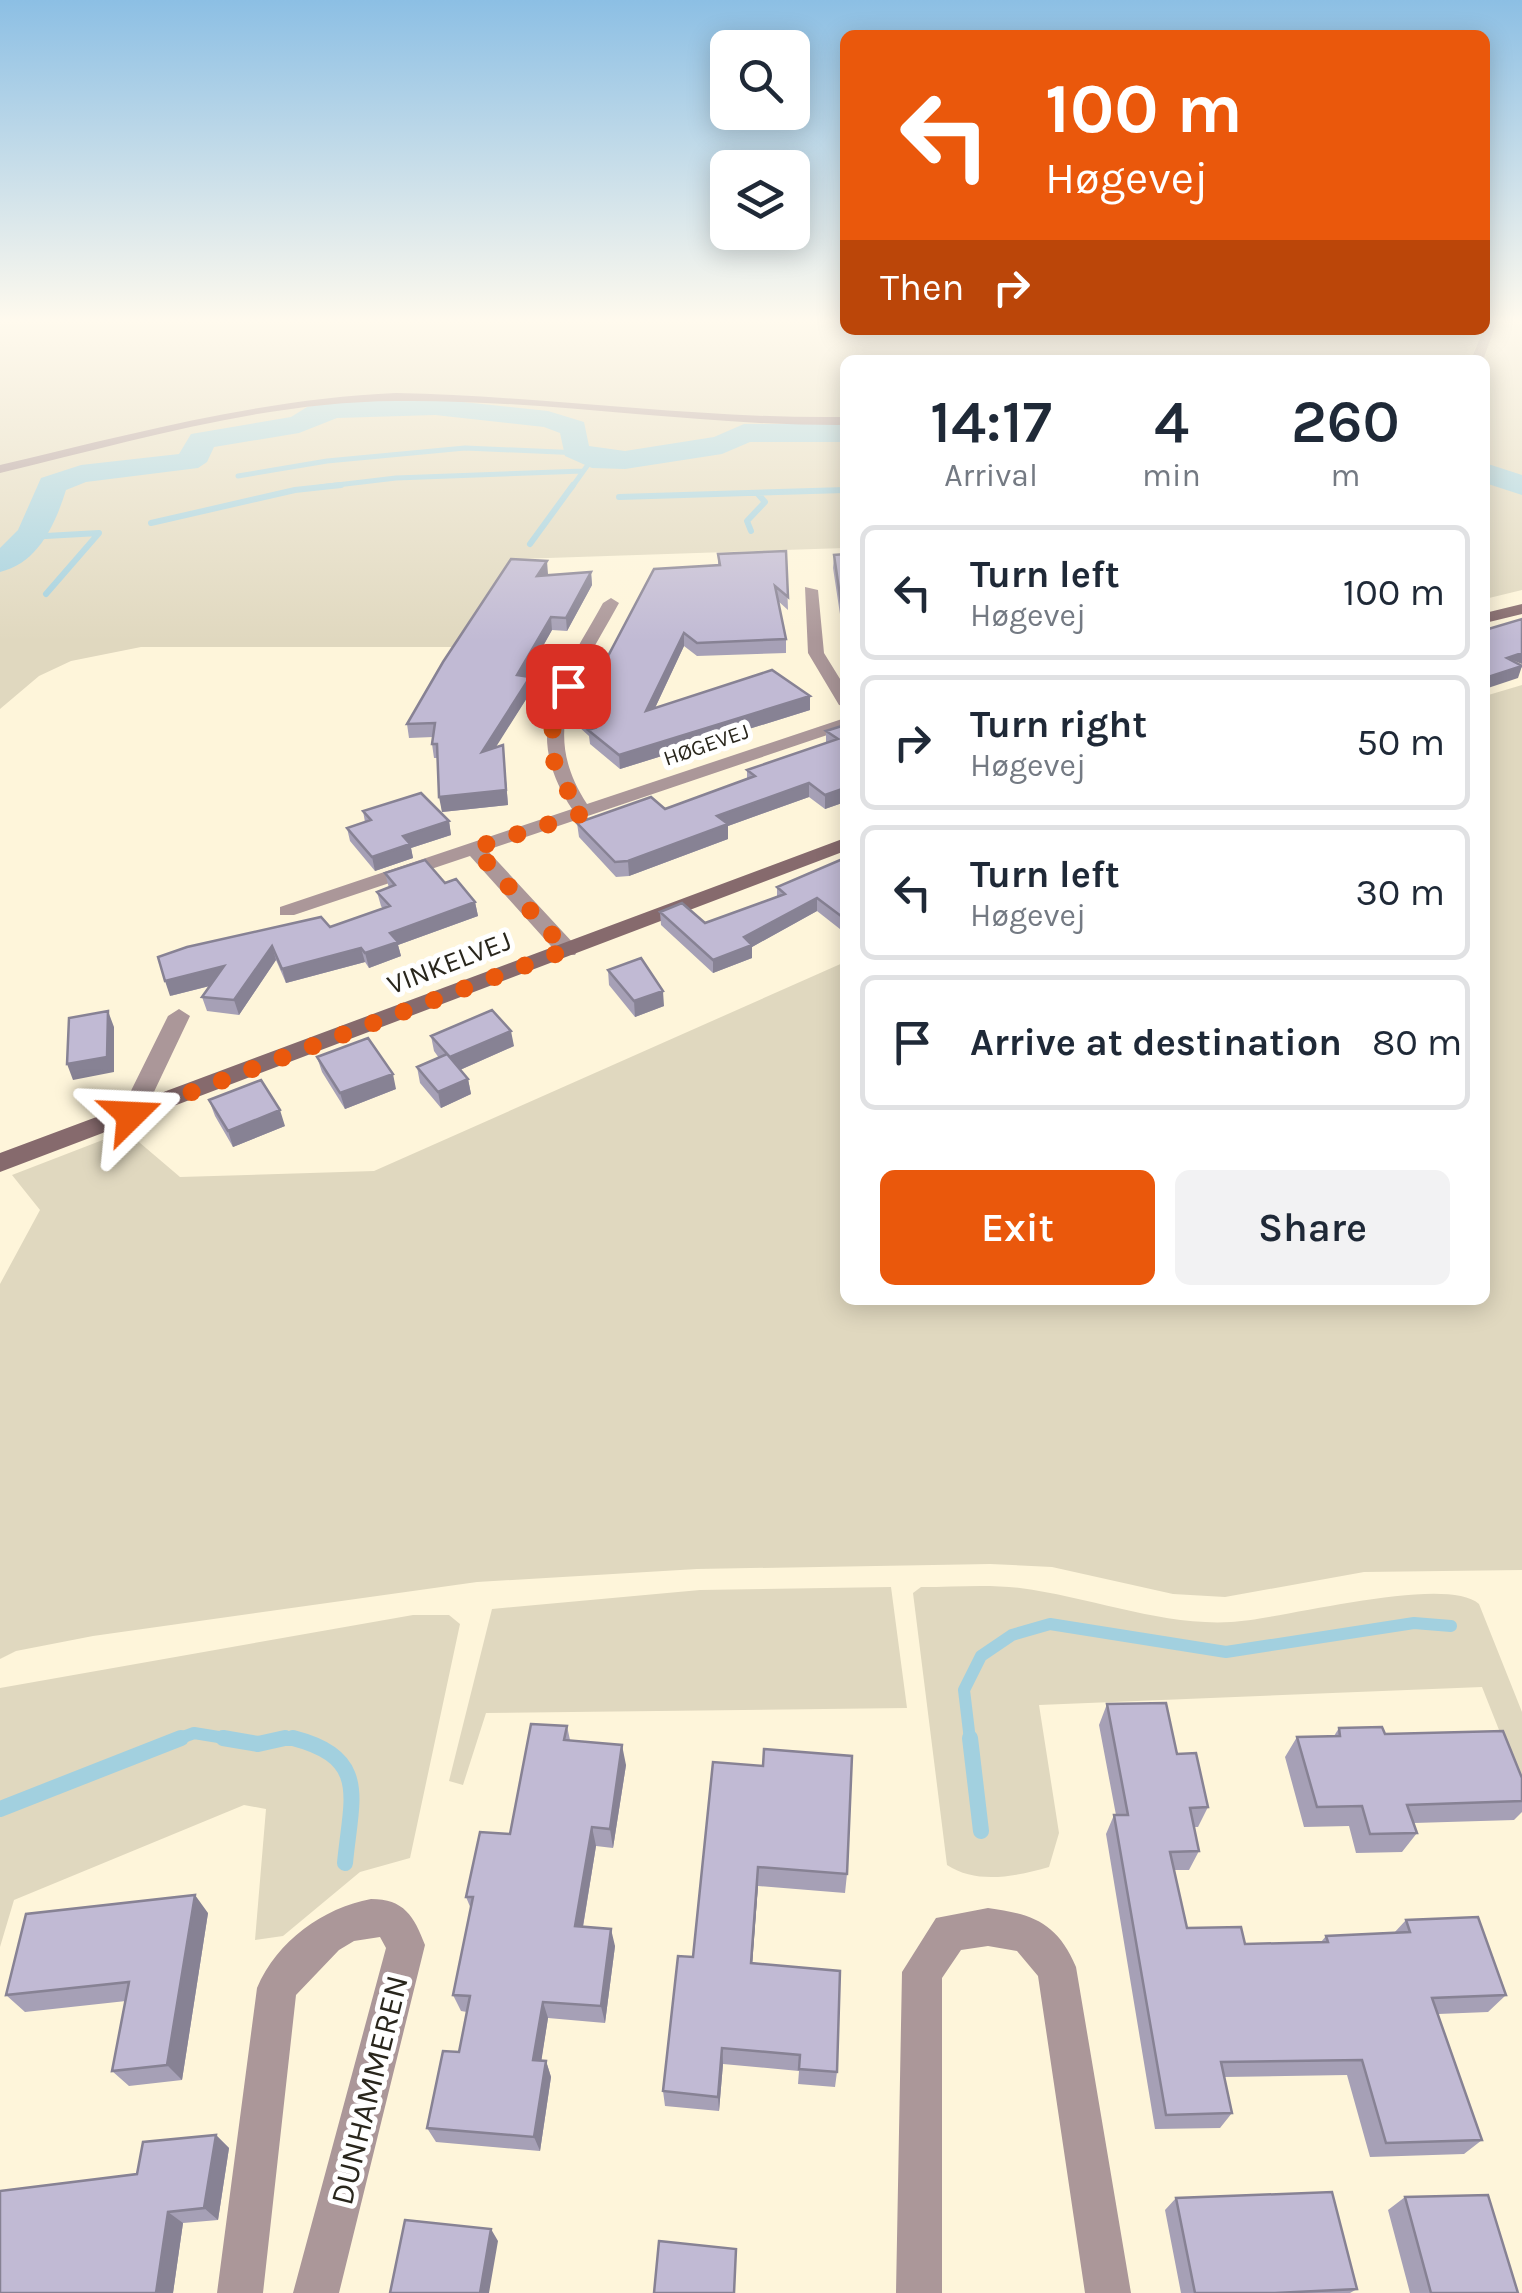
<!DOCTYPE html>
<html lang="en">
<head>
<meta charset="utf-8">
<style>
	:root { --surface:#fff; --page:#f2f2f3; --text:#1f2937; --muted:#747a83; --line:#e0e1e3; --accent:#ea580c }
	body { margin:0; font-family:Karla,sans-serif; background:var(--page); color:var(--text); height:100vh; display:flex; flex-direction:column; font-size:38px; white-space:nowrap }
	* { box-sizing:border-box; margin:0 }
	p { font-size:32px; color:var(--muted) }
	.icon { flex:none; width:55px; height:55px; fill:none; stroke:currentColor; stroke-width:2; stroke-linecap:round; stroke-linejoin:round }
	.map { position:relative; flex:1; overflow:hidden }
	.details { position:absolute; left:840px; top:355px; width:650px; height:950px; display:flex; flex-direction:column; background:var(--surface); border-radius:15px; box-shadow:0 5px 25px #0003 }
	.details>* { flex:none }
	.top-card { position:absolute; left:840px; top:30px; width:650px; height:305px; border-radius:15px; box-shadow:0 5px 25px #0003; background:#ea580c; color:#fff; overflow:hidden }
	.tools { position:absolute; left:710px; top:30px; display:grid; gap:20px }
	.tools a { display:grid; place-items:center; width:100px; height:100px; border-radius:15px; background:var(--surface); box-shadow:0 5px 25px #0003; font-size:50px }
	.pin { position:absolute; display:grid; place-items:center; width:85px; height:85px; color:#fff; margin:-42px; border-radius:20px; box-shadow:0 5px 15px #0006 }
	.me { position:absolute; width:110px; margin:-55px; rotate:69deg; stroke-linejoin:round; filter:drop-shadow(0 0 8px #0008) }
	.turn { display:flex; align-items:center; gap:35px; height:210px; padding:0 40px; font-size:45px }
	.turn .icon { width:130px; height:130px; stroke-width:2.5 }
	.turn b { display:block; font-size:70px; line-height:85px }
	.then { display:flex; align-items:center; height:95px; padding:0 40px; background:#0003; gap:20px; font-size:38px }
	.eta { display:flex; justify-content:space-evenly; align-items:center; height:170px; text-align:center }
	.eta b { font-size:60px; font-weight:600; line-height:70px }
	.button { display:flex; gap:20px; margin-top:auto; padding:20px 40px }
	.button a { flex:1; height:115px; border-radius:15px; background:var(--accent); color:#fff; font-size:40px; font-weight:600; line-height:115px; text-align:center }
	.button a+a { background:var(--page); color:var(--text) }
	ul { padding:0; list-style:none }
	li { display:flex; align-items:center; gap:30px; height:135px; margin:0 20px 15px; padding:0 20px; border:5px solid var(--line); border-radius:15px }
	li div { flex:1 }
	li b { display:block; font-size:38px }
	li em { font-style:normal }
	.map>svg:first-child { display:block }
	.green { fill:#e0d8bf }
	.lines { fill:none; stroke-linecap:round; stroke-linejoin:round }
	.stream-far3 { stroke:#a2d0df; stroke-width:5 }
	.stream-far2 { stroke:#a2d0df; stroke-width:6 }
	.stream-far1 { stroke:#a2d0df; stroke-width:12 }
	.stream { stroke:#a2d0df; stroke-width:16 }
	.river { fill:#a2d0df; fill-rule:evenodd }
	.street { fill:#ab9799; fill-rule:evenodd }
	.secondary { fill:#866a6d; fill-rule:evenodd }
	.wall { fill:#a6a0b6 }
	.shaded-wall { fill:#878294 }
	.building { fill:#c1bad4; stroke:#878294; stroke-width:2.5 }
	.route { stroke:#ea580c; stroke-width:18; stroke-dasharray:0 32.4 }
	.labels { text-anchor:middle; stroke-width:10; stroke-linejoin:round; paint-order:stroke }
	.far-street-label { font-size:22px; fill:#29261c; stroke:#fff }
	.street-label { font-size:28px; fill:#29261c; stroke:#fff }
	.near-street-label { font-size:32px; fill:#29261c; stroke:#fff }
</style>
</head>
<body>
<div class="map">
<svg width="1522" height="2293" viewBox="0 0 1522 2293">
	<rect width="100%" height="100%" fill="#fef5da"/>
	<!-- green -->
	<path class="green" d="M 0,321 L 845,321 L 845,330 L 1485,330 L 1485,321 L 1522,321 L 1522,590 L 1485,599 L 1485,360 L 845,360 L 845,548 L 518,559 L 457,647 L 141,647 L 71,661 L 39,676 L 0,709 Z
		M 1522,685 L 1522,1570 L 1364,1572 L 1225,1597 L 1173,1594 L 1052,1567 L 990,1564 L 697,1569 L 477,1582 L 93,1636 L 16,1651 L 0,1659 L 0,1284 L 40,1210 L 12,1175 L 126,1131 L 180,1177 L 374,1171 L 845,962 L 845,1300 L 1485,1300 L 1485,696 Z
		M 891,1587 L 907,1708 L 486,1713 L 463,1785 L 449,1781 L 492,1609 L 700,1590 Z
		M 921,1587 C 954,1587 988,1584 1020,1588 C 1090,1597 1161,1626 1231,1622 C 1280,1620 1444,1574 1479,1604 L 1522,1712 L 1522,1788 L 1482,1687 L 1039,1705 L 1059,1833 L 1049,1867 C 1017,1876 977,1885 947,1865 L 913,1593 Z
		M 413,1615 L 449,1615 L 460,1624 L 410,1858 L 360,1872 L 283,1936 L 255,1940 L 266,1809 L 244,1805 L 14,1900 L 0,1947 L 0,1688 Z"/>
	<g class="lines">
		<!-- stream-far3 -->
		<path class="stream-far3" d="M 238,476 L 327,461 L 465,448 L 581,453
			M 320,487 L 396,478 L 583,471
			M 572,487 L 592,459"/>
		<!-- stream-far2 -->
		<path class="stream-far2" d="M 619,497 L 845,490
			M 151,523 L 295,490 L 341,485
			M 751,531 L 747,521 L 765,502 L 758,494
			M 28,537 L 99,533 L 46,594
			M 530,544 L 573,485"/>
		<!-- stream-far1 -->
		<path class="stream-far1" d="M 175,1740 L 194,1733 L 237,1740
			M 274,1740 L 302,1740
			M 970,1740 L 964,1690 L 981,1656 L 1012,1635 L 1050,1624 L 1226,1652 L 1414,1623 L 1451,1626"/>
		<!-- stream -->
		<path class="stream" d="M 223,1738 L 258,1744 L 285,1738
			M 293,1738 C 370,1758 351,1798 345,1863
			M 970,1738 L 981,1831
			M 0,1809 L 181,1738"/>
		<!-- river -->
		<path class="river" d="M 435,399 L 548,411 L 584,422 L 589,446 L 625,451 L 714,437 L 744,424 L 845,424 L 845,442 L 750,442 L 722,454 L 625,469 L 592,468 L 565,456 L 560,433 L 544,427 L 435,415 L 337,418 L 299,433 L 214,447 L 207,462 L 198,468 L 86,482 L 66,490 C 55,525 38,563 0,572 L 0,548 L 18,530 L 41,478 L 81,465 L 179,454 L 191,434 L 291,417 L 307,407 L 337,402 Z
			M 1485,463 L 1522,475 L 1522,495 L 1485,483 Z"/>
		<!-- street -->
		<path class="street" d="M 1487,321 L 1497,321 L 1483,360 L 1471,360 Z
			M 396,393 C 546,396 695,419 845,417 L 845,425 C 695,426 546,399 396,401 C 261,402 130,442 0,473 L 0,465 C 131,434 260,399 396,393 Z
			M 805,587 L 818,590 L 824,653 L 845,687 L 845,706 L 839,705 L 808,653 Z
			M 611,598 L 619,603 C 581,673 536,726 587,804 L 845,718 L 845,729 L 487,850 L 575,945 L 578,950 L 575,955 L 559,955 L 470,856 L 294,915 L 280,915 L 280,907 L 572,809 C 518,726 562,678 603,603 Z
			M 179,1009 L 190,1016 L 143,1115 L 140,1121 L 122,1121 L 119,1115 L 168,1016 Z
			M 371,1899 C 404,1899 414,1916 425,1945 L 339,2293 L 293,2293 L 386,1948 L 380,1937 L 354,1941 L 339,1950 L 296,1995 L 263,2293 L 217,2293 L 257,1988 C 277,1941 323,1908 371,1899 Z
			M 988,1908 C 1032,1914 1057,1922 1076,1967 L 1131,2293 L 1085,2293 L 1038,1976 L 1017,1951 L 988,1946 L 961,1950 L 942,1978 L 942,2293 L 896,2293 L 902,1972 L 936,1918 Z"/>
		<!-- secondary -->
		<path class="secondary" d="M 1522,604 L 1522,614 L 1485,623 L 1485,613 Z
			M 845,838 L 845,851 L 0,1172 L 0,1153 Z"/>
	</g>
	<!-- wall -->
	<path class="wall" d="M 786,551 L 788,610 L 778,601 L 786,639 L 786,653 L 697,656 L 684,646 L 655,708 L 810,696 L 810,710 L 620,769 L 590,744 L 589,736 L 579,727 L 578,713 L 718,565 L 718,554 Z
		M 845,554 L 845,647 L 833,568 L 834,555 Z
		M 591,572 L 592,585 L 567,631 L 552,630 L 526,676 L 532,690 L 495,747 L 503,745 L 508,805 L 442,812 L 438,758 L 434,758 L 432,744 L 433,737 L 409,738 L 407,724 L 548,574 L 547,575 Z
		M 845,725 L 845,802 L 825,809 L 809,797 L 728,826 L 728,839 L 629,876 L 616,877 L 579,837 L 577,823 L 665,809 L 747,779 L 747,770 L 826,743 L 826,731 Z
		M 363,811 L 449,821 L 451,835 L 411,848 L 413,858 L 375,871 L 350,841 L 347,828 L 365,822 Z
		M 845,858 L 845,933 L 817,911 L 752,947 L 752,958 L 713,973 L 661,925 L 660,912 L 705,923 L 777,897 L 777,887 Z
		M 385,873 L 445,883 L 475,902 L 478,916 L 398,945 L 401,956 L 369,968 L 365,962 L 286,983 L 276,960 L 239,1015 L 207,1011 L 202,997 L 210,986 L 170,996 L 330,927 L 383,909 L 381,906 L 377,892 L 389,888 Z
		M 608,970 L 664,1006 L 635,1017 L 609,985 Z
		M 431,1036 L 514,1046 L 460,1070 L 468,1079 L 471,1094 L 441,1108 L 420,1083 L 417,1067 L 439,1058 L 434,1051 Z
		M 317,1057 L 396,1089 L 345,1109 L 322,1072 Z
		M 209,1100 L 285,1126 L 233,1147 L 215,1116 Z
		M 1107,1704 L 1177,1754 L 1208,1807 L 1198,1827 L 1194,1827 L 1199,1851 L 1189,1870 L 1174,1870 L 1187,1928 L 1245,1944 L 1321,1942 L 1326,1936 L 1394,1933 L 1406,1920 L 1506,1995 L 1488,2012 L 1438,2014 L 1482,2140 L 1464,2154 L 1370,2157 L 1347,2075 L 1224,2077 L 1232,2113 L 1220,2128 L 1155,2129 L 1106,1834 L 1114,1815 L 1116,1815 L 1099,1725 Z
		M 567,1726 L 570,1740 L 626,1765 L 613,1848 L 596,1846 L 583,1927 L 615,1946 L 605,2023 L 548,2018 L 541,2061 L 546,2061 L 551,2077 L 540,2151 L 436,2142 L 427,2128 L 459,2052 L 467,2012 L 461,2011 L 453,1995 L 471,1909 L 466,1897 L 510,1834 Z
		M 1339,1728 L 1385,1734 L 1522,1778 L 1522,1812 L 1514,1820 L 1414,1823 L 1417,1833 L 1402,1852 L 1356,1853 L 1349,1826 L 1304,1827 L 1285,1757 L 1297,1737 L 1334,1736 Z
		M 763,1766 L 847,1874 L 845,1893 L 758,1886 L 752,1963 L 837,2072 L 835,2087 L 798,2084 L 799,2071 L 723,2064 L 719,2111 L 665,2106 L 663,2091 L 693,1957 Z
		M 208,1913 L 182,2080 L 129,2086 L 112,2071 L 126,2001 L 25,2012 L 6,1995 Z
		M 216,2135 L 229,2148 L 218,2220 L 183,2223 L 173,2293 L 137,2174 Z
		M 1405,2197 L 1518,2293 L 1410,2293 L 1388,2210 Z
		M 1176,2198 L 1357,2289 L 1350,2293 L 1181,2293 L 1165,2210 Z"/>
	<!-- shaded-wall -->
	<path class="shaded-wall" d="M 547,561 L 548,574 L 538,589 L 537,576 Z
		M 591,572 L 592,585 L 567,631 L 566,618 Z
		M 551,617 L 552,630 L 519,689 L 517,675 Z
		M 684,633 L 684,646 L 647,725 L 646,711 Z
		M 1522,653 L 1522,664 L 1507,658 Z
		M 1522,666 L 1518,678 L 1485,689 L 1485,678 Z
		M 530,677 L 532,690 L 484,766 L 482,752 Z
		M 810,696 L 810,710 L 620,769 L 619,755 Z
		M 503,745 L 508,805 L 442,812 L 439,797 Z
		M 809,783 L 809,797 L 728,826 L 728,839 L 629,876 L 628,861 L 717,816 Z
		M 845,788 L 845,802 L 825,809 L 825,795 Z
		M 449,821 L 451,835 L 411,848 L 413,858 L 375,871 L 372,857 L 403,836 Z
		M 817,898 L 817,911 L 752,947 L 752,958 L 713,973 L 713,960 L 744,937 Z
		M 475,902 L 478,916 L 398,945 L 401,956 L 369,968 L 365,953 L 390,933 Z
		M 272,946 L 276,960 L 239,1015 L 234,1000 Z
		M 361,948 L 365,962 L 286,983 L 282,969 Z
		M 224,966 L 229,981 L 170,996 L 165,981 Z
		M 663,991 L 664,1006 L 635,1017 L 634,1001 Z
		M 108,1011 L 114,1027 L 114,1072 L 73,1080 L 67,1064 Z
		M 511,1031 L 514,1046 L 453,1073 L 450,1057 Z
		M 393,1074 L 396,1089 L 345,1109 L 340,1093 Z
		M 468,1079 L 471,1094 L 441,1108 L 438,1092 Z
		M 280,1110 L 285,1126 L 233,1147 L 228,1131 Z
		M 622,1745 L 626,1765 L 613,1848 L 610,1829 Z
		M 592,1827 L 596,1846 L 580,1944 L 575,1926 Z
		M 758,1867 L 758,1886 L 751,1980 L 751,1963 Z
		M 195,1895 L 208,1913 L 182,2080 L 167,2065 Z
		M 611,1929 L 615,1946 L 605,2023 L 601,2006 Z
		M 543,2002 L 548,2018 L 539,2076 L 533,2060 Z
		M 722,2048 L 723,2064 L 719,2111 L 718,2097 Z
		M 546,2061 L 551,2077 L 540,2151 L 534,2137 Z
		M 216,2135 L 229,2148 L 218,2220 L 204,2208 Z
		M 168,2212 L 183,2223 L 173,2293 L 156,2293 Z
		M 491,2229 L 498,2241 L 489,2293 L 480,2293 Z"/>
	<!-- building -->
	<path class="building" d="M 786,551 L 788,597 L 775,586 L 786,639 L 697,643 L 684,633 L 646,711 L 772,670 L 810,696 L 619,755 L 588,730 L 595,728 L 578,713 L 654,569 L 720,565 L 718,554 Z
		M 845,554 L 845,630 L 834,555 Z
		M 511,559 L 547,561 L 537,576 L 591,572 L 566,618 L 551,617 L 517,675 L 530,677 L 482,752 L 503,745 L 506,790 L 439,797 L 437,744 L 432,744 L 435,723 L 407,724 L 443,662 Z
		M 1522,619 L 1522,653 L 1507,658 L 1522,666 L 1485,678 L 1485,630 Z
		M 845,725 L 845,788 L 825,795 L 809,783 L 717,816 L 728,824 L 628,861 L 615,862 L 577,823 L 651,797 L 665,809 L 755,776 L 747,770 L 838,739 L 826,731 Z
		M 421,793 L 449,821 L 403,836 L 410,844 L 372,857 L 347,828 L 371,820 L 363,811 Z
		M 845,858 L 845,919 L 817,898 L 744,937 L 752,945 L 713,960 L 660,912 L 682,903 L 705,923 L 785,894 L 777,887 Z
		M 425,860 L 445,883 L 456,879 L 475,902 L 390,933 L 398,942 L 365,953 L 361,948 L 282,969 L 272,946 L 234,1000 L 202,997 L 224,966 L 165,981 L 158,957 L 187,947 L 321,917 L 330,927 L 390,906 L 377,892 L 395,885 L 385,873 Z
		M 641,958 L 663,991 L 634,1001 L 608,970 Z
		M 492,1010 L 511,1031 L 450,1057 L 431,1036 Z
		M 108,1011 L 107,1057 L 67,1064 L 69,1018 Z
		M 368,1038 L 393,1074 L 340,1093 L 317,1057 Z
		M 447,1054 L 468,1079 L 438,1092 L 417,1067 Z
		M 261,1080 L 280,1110 L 228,1131 L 209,1100 Z
		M 1166,1703 L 1177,1754 L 1196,1753 L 1208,1807 L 1190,1808 L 1199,1851 L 1170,1852 L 1187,1928 L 1241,1927 L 1245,1944 L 1328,1942 L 1326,1936 L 1410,1932 L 1406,1920 L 1478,1917 L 1506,1995 L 1432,1998 L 1482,2140 L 1386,2143 L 1362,2060 L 1221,2062 L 1232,2113 L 1166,2115 L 1114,1815 L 1128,1815 L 1107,1704 Z
		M 531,1724 L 567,1726 L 564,1740 L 622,1745 L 610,1829 L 592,1827 L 575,1926 L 611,1929 L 601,2006 L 543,2002 L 533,2060 L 546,2061 L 534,2137 L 427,2128 L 443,2051 L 459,2052 L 470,1996 L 453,1995 L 473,1897 L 466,1897 L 480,1832 L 510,1834 Z
		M 1382,1727 L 1385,1734 L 1503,1731 L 1522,1778 L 1522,1801 L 1407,1805 L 1417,1833 L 1370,1834 L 1362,1806 L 1317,1807 L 1297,1737 L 1340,1736 L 1339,1728 Z
		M 764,1749 L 852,1756 L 847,1874 L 758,1867 L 751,1963 L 840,1971 L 837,2072 L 799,2069 L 800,2055 L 722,2048 L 718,2097 L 663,2091 L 678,1956 L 693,1957 L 713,1762 L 763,1766 Z
		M 195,1895 L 167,2065 L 112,2071 L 129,1982 L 6,1995 L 26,1914 Z
		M 216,2135 L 204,2208 L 168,2212 L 156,2293 L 0,2293 L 0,2191 L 137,2174 L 143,2142 Z
		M 1332,2192 L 1357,2289 L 1275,2293 L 1195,2293 L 1176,2198 Z
		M 1488,2195 L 1518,2293 L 1431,2293 L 1405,2197 Z
		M 405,2220 L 491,2229 L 480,2293 L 390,2293 Z
		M 659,2241 L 736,2249 L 734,2293 L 654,2293 Z"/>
	<!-- sky -->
	<linearGradient id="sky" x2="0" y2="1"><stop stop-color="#8cbfe4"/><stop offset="0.5" stop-color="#fffaee"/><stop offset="1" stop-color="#fffaee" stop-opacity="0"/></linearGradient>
	<rect width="1522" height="642" fill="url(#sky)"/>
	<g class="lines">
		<!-- route -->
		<path class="route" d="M 131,1115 L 566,950 L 474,848 L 584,813 C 548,768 541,739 568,686"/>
	</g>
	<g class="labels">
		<!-- far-street labels -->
		<g class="far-street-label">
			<text transform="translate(706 744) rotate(-19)" y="8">HØGEVEJ</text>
		</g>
		<!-- street labels -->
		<g class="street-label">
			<text transform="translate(449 962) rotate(-21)" y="10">VINKELVEJ</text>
		</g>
		<!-- near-street labels -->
		<g class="near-street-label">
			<text transform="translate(369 2090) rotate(-76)" y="11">DUNHAMMEREN</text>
		</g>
	</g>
</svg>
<div class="tools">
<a><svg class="icon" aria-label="search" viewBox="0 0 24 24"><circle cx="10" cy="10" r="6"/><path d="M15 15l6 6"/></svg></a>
<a><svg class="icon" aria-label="layers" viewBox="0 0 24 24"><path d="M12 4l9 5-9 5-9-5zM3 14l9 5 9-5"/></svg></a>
</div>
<div class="pin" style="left:568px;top:686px;background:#d93025"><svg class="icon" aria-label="arrive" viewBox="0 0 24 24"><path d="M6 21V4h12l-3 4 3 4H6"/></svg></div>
<svg class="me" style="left:131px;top:1115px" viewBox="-20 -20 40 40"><path d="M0-17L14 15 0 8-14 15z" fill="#ea580c" stroke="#fff" stroke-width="4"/></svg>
<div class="top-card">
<div class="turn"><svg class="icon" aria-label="left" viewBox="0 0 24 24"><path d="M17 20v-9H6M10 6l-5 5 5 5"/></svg><div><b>100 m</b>Høgevej</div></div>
<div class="then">Then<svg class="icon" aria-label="right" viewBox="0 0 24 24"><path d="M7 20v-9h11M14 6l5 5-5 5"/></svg></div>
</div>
<section class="details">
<div class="eta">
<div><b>14:17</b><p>Arrival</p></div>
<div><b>4</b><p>min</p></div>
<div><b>260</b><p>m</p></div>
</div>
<ul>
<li><svg class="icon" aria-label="left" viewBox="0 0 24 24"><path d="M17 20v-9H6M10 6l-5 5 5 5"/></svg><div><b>Turn left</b><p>Høgevej</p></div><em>100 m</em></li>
<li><svg class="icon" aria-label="right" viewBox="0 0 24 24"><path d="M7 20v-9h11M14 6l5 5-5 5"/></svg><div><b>Turn right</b><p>Høgevej</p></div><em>50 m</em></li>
<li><svg class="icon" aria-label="left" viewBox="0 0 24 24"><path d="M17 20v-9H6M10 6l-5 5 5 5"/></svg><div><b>Turn left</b><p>Høgevej</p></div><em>30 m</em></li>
<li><svg class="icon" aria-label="arrive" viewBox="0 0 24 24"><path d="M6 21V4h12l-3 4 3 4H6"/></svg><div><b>Arrive at destination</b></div><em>80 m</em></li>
</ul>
<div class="button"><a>Exit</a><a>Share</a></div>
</section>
</div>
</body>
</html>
